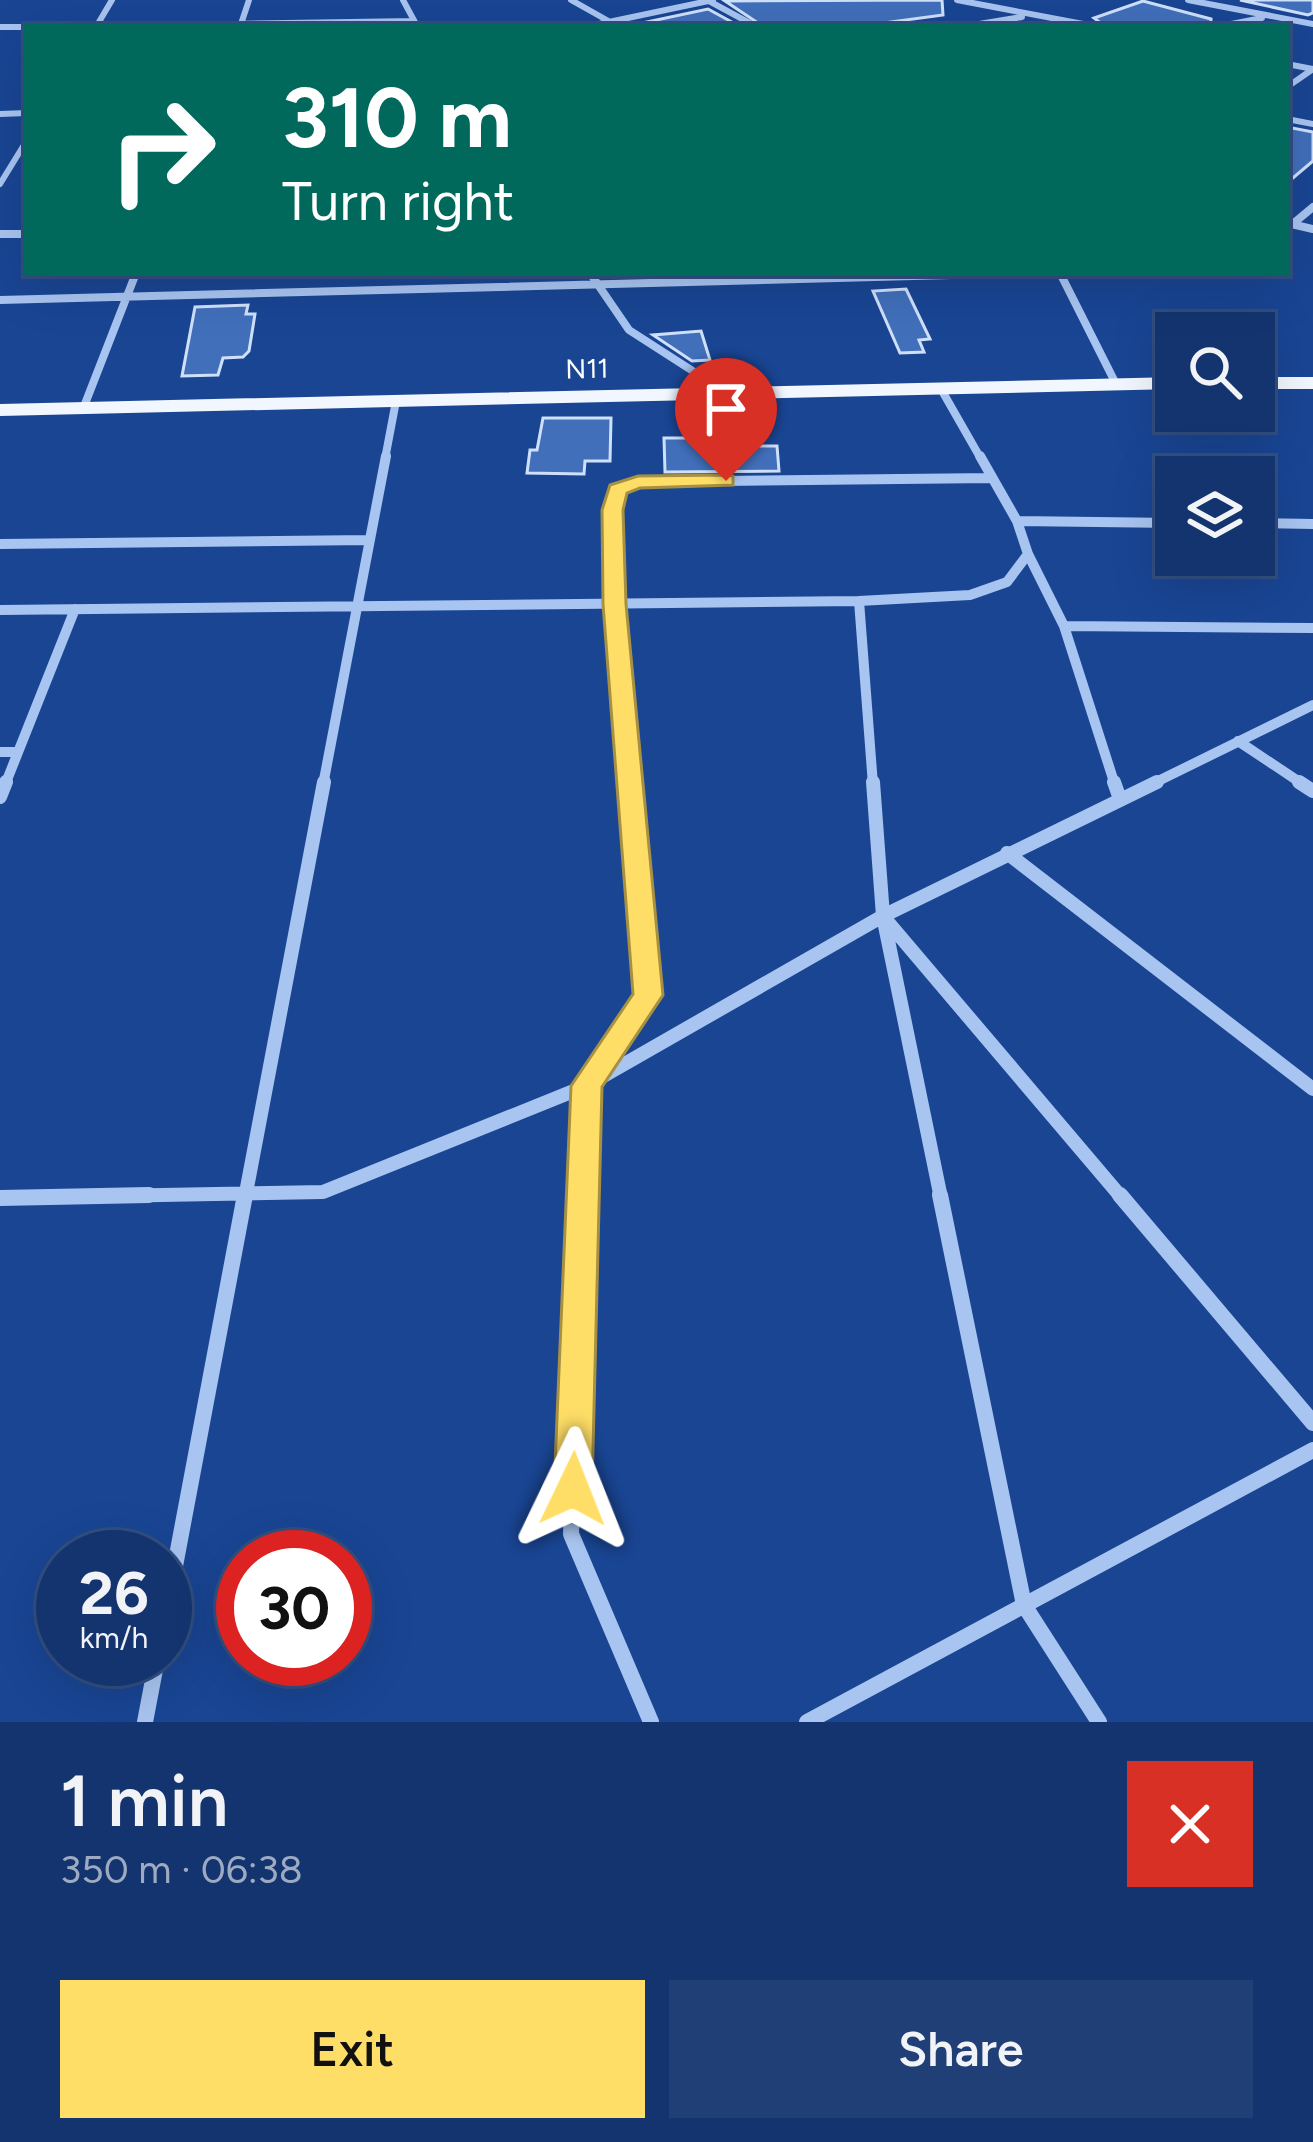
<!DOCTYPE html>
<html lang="en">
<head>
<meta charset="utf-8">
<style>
	:root { --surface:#13346e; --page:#203f76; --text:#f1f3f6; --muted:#9daac2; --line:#324f81; --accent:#ffde67 }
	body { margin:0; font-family:Figtree,sans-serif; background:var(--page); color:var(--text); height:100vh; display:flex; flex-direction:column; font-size:45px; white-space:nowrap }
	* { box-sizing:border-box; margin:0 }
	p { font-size:39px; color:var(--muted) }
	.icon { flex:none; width:66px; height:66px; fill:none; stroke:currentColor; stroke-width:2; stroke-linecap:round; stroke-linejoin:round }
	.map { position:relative; height:1722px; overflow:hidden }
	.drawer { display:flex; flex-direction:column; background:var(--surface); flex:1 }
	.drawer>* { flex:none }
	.banner { position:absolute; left:24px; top:24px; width:1266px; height:252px; border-radius:0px; box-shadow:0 12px 48px #0002,0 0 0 3px var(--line); background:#00695c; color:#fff; overflow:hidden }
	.controls { position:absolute; left:1155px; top:312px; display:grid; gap:24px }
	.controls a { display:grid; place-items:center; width:120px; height:120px; border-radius:0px; background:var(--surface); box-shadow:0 12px 48px #0002,0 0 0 3px var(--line); font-size:60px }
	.speed { position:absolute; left:36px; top:1530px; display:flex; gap:24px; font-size:60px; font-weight:700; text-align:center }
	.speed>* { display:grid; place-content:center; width:156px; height:156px; border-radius:50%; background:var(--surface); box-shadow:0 12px 48px #0002,0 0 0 3px var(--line); line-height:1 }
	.speed small { font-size:30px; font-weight:400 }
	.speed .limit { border:18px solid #d22; background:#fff; color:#111 }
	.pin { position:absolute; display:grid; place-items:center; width:102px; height:102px; color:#fff; margin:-123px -51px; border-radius:50% 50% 50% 0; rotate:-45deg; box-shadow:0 0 12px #0007 }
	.pin .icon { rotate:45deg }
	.me { position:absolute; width:132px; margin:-66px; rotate:2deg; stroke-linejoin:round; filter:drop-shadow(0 0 9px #0008) }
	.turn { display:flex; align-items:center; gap:42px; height:252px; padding:0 60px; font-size:54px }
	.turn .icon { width:156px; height:156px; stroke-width:2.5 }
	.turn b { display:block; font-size:84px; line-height:102px }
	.round { display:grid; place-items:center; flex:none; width:126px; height:126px; border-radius:0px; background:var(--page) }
	.summary { display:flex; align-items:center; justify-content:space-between; height:204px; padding:0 60px }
	h1 { font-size:72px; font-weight:600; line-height:90px }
	.action { display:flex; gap:24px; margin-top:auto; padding:24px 60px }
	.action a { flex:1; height:138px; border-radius:0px; background:var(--accent); color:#111; font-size:48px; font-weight:600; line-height:138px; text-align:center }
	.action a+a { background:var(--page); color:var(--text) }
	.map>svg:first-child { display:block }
	.building { fill:#416fba; stroke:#cfe0fb; stroke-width:3 }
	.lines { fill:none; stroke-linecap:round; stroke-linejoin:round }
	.street-far4 { stroke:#a8c4f0; stroke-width:6 }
	.street-far3 { stroke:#a8c4f0; stroke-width:8 }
	.street-far2 { stroke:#a8c4f0; stroke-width:10 }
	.street-far1 { stroke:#a8c4f0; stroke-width:14 }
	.street { stroke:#a8c4f0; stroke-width:16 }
	.primary { fill:#f1f6ff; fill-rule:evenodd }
	.route { fill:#ffde67; stroke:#a69043; stroke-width:3 }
	.labels { text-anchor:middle; stroke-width:9; stroke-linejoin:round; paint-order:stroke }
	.far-street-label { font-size:27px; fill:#fff; stroke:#194593 }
</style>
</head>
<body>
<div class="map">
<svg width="1313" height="1722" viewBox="0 0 1313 1722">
	<rect width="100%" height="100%" fill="#194593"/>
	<!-- building -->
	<path class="building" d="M 942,0 L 943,15 L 854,27 L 764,27 L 725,1 Z
		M 1240,0 L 1313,0 L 1313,13 L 1308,15 Z
		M 1143,1 L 1211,19 L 1211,22 L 1209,27 L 1106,27 L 1094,18 Z
		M 708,9 L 741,27 L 628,26 Z
		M 1287,127 L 1313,132 L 1313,161 L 1287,183 Z
		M 906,289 L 930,339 L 919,340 L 924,352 L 900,353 L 873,291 Z
		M 248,305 L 246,314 L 255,314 L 249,351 L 243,357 L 223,358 L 218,375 L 182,376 L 195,307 Z
		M 701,331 L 710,360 L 692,361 L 653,335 Z
		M 543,418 L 611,418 L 610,461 L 585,461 L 584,474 L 527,473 L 530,450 L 537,450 Z
		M 664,438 L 700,438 L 700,446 L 777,446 L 779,471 L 665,472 Z"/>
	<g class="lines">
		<!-- street-far4 -->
		<path class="street-far4" d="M 403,0 L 417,26
			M 571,0 L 612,23
			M 957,0 L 1099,27
			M 1188,0 L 1313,24
			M 709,1 L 757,27
			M 241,24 L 249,0
			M 0,27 L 27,27
			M 37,27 L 414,21
			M 96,27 L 112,0
			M 585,27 L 713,0
			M 961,27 L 1022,17
			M 1216,27 L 1262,18
			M 1287,64 L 1313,69
			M 1287,87 L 1313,69
			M 0,114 L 27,113
			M 1287,119 L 1313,124
			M 0,184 L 27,140"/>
		<!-- street-far3 -->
		<path class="street-far3" d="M 1295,222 L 1313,207
			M 1287,223 L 1313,229
			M 0,234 L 27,234
			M 590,273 L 629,330 L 727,393
			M 1060,273 L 1116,384
			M 0,300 L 1032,273
			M 941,389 L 981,459
			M 83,409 L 136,273
			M 385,459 L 396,401"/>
		<!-- street-far2 -->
		<path class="street-far2" d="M 1017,521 L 1176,523
			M 1254,523 L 1313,524
			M 0,544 L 369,540
			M 1028,554 L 1064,626 L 1115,785
			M 859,601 L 873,785
			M 0,610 L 859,601 L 970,595 L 1007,582 L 1028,554 L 1017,521 L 980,456
			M 1064,626 L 1313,628
			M 1238,741 L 1304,785
			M 0,752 L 18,752
			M 5,785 L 75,609
			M 323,785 L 386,456
			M 630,785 C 624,709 599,557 618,489 L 638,482 L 992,478
			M 1150,785 L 1313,705"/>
		<!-- street-far1 -->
		<path class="street-far1" d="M 873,782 L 883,916 L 941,1198
			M 1114,782 L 1120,799
			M 1299,782 L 1313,791
			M 0,797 L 6,782
			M 1007,853 L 1313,1089
			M 887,921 L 1122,1198
			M 0,1198 L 323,1192 L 586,1086 L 883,916 L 1157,782
			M 245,1198 L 324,782
			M 582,1198 L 586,1086 L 648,995 L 630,782"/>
		<!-- street -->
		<path class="street" d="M 582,1195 L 571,1534 L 651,1722
			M 940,1195 L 1024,1605 L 1099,1722
			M 1120,1195 L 1313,1423
			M 0,1198 L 149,1195
			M 165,1619 L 245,1195
			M 145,1722 L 157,1659
			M 807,1722 L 1313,1450"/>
		<!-- primary -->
		<path class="primary" d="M 1176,377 L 1176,389 L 0,416 L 0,404 Z
			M 1254,377 L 1313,377 L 1313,389 L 1254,389 Z"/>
	</g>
	<!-- route -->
	<path class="route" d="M 726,475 L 733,476 L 733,485 L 640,488 L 627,493 L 623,510 L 626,604 L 663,995 L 602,1087 L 592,1489 L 586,1501 L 573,1506 L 559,1501 L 554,1489 L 571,1086 L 633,994 L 603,604 L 602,510 L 610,485 L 638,476 Z"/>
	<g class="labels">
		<!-- far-street labels -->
		<g class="far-street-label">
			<text transform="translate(587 369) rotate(-1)" y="9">N11</text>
		</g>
	</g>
</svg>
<div class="controls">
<a><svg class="icon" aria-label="search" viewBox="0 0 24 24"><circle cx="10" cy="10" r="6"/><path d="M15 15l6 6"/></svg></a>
<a><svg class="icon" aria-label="layers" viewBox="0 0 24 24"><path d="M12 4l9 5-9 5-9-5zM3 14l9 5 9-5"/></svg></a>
</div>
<div class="speed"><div>26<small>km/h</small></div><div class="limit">30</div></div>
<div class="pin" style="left:726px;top:481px;background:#d93025"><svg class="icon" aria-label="arrive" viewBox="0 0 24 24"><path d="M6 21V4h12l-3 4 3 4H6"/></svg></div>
<svg class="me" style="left:573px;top:1489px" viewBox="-20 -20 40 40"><path d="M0-17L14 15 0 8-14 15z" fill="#ffde67" stroke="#fff" stroke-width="4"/></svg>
<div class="banner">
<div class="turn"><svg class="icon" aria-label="right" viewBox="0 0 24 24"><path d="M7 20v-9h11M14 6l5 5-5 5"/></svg><div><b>310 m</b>Turn right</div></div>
</div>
</div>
<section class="drawer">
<div class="summary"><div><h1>1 min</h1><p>350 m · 06:38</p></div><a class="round" style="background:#d93025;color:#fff"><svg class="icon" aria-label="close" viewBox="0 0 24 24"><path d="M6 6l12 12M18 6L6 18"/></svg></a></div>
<div class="action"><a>Exit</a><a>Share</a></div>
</section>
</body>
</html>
